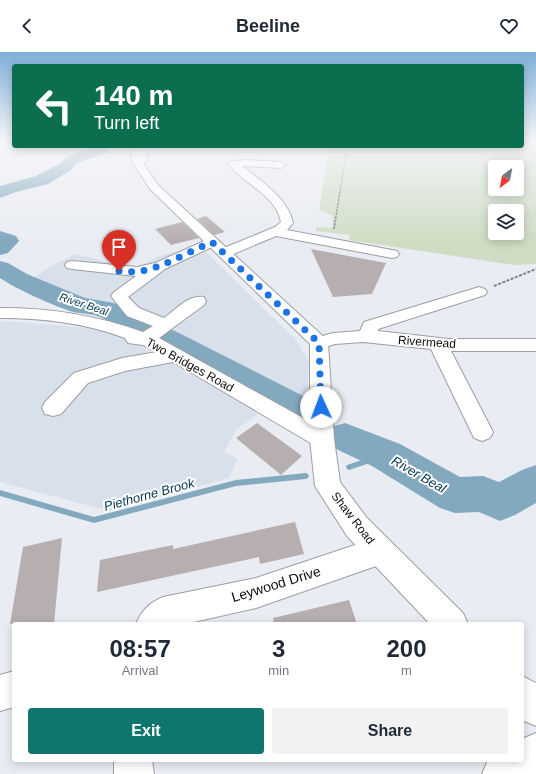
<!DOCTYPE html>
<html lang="en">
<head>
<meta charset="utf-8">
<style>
	:root { --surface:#fff; --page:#f2f2f3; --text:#1f2937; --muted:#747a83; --accent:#0f766e }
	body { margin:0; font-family:Arial,sans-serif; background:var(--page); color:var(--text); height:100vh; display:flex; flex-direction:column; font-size:15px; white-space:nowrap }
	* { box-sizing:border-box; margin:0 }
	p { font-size:13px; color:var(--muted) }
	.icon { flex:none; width:22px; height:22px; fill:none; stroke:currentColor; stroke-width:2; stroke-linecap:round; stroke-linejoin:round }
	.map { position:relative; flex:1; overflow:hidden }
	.side { position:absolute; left:12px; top:570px; width:512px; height:140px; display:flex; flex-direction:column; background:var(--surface); border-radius:4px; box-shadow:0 2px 10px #0003 }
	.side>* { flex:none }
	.guide { position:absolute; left:12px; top:12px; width:512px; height:84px; border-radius:4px; box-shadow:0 2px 10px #0003; background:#0b6e4f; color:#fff; overflow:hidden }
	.needle { width:26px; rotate:212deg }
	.tools { position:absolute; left:488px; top:108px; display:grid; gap:8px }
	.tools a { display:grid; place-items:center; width:36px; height:36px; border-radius:4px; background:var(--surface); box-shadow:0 2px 10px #0003; font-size:20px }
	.pin { position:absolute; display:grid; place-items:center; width:34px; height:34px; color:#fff; margin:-41px -17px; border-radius:50% 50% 50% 0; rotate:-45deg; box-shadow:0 0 4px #0007 }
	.pin .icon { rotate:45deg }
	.me { position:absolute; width:44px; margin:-22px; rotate:358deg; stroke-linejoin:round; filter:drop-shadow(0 0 3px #0008) }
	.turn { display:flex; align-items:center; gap:14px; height:84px; padding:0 16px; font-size:18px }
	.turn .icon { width:52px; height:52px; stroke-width:2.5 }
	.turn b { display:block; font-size:28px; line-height:34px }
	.eta { display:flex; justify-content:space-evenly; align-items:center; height:68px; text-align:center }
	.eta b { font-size:24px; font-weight:700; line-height:28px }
	.cta { display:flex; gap:8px; margin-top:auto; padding:8px 16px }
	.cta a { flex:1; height:46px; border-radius:4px; background:var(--accent); color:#fff; font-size:16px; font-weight:700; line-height:46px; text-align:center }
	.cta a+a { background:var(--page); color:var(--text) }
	header { display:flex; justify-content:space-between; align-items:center; height:52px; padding:0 16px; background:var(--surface); font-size:18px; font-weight:700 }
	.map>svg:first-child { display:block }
	.built { fill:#d8e0eb }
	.green { fill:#ceddc4; fill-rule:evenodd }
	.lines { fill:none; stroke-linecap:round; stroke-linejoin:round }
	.stream { fill:#83a9bf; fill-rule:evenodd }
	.river { fill:#83a9bf; fill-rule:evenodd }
	.building { fill:#b7afaf }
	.minor-casing { stroke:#9b9ea3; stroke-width:2 }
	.major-casing { stroke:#9b9ea3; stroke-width:2 }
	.path-far2 { stroke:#7d7f82; stroke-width:1; stroke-dasharray:2 1; stroke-linecap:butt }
	.path-far1 { stroke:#7d7f82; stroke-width:1.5; stroke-dasharray:2.5 1; stroke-linecap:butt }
	.path { stroke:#7d7f82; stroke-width:2; stroke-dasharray:3 1.5; stroke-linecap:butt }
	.minor { fill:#fff; fill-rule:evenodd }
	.major { fill:#fff; fill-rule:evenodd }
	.route { stroke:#1a73e8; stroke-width:7; stroke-dasharray:0 12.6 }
	.labels { text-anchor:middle; stroke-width:4; stroke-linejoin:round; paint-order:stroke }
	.far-water-label { font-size:11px; font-style:italic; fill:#03384f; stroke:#fff }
	.street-label { font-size:12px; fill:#0b0c0d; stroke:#fff }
	.water-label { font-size:13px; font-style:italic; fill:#03384f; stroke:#fff }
	.near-street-label { font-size:14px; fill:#0b0c0d; stroke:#fff }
</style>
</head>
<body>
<header><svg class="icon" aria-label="back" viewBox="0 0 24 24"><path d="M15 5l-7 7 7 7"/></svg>Beeline<svg class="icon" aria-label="heart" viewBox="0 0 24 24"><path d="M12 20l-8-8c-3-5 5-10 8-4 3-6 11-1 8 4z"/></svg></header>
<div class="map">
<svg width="536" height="722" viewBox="0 0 536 722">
	<rect width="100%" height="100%" fill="#e9ecf2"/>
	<!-- built -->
	<path class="built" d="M 199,193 L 297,289 L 309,311 L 306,357 L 122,261 L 54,241 L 30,228 L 51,214 L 76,202 L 134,217 L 159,204 Z
		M 0,269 L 41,272 L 106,278 L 155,301 L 258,362 L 237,377 L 224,400 L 238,407 L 229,426 L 109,459 L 0,430 Z"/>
	<!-- green -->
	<path class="green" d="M 522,88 L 536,88 L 536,212 L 514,213 L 349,188 L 350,183 L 316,179 L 316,175 L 332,176 L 333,164 L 319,158 L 330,94 L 522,94 ZM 495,115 L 517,115 L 517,137 L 495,137 ZM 495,159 L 517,159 L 517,181 L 495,181 Z"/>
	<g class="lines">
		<!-- stream -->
		<path class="stream" d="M 386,400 L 388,401 L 389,403 L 388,405 L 349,418 L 347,417 L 346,415 L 347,413 Z
			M 306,421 L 308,422 L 309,424 L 308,426 L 306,427 L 236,434 L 94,471 L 0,444 L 0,438 L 94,465 L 236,428 Z"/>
		<!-- river -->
		<path class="river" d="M 95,94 L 111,94 L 103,102 L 77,111 L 71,118 L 48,132 L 16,140 L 0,146 L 0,134 L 36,124 L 59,112 L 67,105 Z
			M 0,179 L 16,184 L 19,189 L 8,201 L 0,203 Z
			M 0,209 L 8,211 L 27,222 L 85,246 L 114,251 L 156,270 L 160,276 L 159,278 L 165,276 L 175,279 L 315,350 L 320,359 L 315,368 L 303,372 L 291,368 L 155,291 L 150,285 L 152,283 C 133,288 114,270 97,264 C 89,261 79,262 70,259 C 50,252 18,238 0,226 Z
			M 345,371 L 400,392 L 460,425 L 483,424 L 499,430 L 522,418 L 536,413 L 536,451 L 515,463 L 500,469 L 479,460 L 455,461 L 440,456 L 372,414 L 332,395 L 327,385 L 332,375 Z"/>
	</g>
	<!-- building -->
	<path class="building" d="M 206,164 L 225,180 L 214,183 L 197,167 Z
		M 182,170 L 199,186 L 171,193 L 155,177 Z
		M 311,197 L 386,211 L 372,242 L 333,245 Z
		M 257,371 L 302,404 L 281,423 L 236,386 Z
		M 295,470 L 304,502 L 260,512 L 259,505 L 97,540 L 100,508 L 173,493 L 173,497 Z
		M 62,486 L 54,572 L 10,572 L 23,495 Z
		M 349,548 L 357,572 L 274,572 L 273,566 Z"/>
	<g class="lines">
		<!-- minor casing -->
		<g class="minor-casing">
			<path id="minor" d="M 139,94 L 147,94 L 146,100 L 148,108 L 138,114 L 133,111 L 138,107 L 136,100 Z
				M 246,108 L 281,110 L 286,113 L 281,116 L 242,114 C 261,129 288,146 293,171 L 287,178 L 392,198 L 397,199 L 399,202 L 397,205 L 392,206 L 276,184 L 229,204 L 224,205 L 219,204 L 217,201 L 219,198 L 275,175 L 281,170 C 276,143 244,132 228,112 L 233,109 Z
				M 211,186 L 216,187 L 218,190 L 216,193 L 165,217 L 128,245 L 139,256 L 164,266 C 175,258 189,242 204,245 L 206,249 L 204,253 L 159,286 L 330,381 L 334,387 L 330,393 L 322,396 L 314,393 L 173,310 L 125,319 L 88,331 L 61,362 L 53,364 L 45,362 L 42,356 L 45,350 L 74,321 L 122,306 L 157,300 L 143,293 L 128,291 L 125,286 C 85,271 43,266 0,266 L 0,256 C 51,256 95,263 143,280 L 153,274 L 127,264 L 111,244 L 113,241 L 136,224 L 72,217 L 67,216 L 65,213 L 67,210 L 72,209 L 137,215 L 155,211 Z
				M 479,235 L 485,237 L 487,240 L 485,243 L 378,277 L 378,279 L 449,287 L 536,287 L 536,299 L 451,299 L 493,380 L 490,386 L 482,389 L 474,386 L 431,297 L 363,290 L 335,292 L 319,297 L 312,295 L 310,291 L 312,287 L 333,281 L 360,279 L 364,270 Z
				M 379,485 L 389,489 L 393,499 L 389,509 L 379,513 L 256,556 L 185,572 L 136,572 C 142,558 149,551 163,545 L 256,526 Z
				M 14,619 L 14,655 L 0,659 L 0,623 Z
				M 536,681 L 536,722 L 482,722 L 488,708 L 522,708 L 522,687 Z
				M 114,708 L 152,708 L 154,722 L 114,722 Z"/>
		</g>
		<!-- major casing -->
		<g class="major-casing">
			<path id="major" d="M 130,94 L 138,94 L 143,111 L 158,133 L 326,287 L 328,291 L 334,387 L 340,430 L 367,466 L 463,561 L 468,572 L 430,572 L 347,484 L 315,434 L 310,387 L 310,292 L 150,137 L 133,111 Z
				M 522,624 L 536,631 L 536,674 L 522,668 Z"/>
		</g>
		<!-- path-far2 -->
		<path class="path-far2" d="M 340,140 L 346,101 L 355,94"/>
		<!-- path-far1 -->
		<path class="path-far1" d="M 334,177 L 340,139"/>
		<!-- path -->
		<path class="path" d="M 494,234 L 536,217"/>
		<!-- minor -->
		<use href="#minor" class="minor"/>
		<!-- major -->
		<use href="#major" class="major"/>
	</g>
	<!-- sky -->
	<linearGradient id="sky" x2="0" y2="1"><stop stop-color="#7fb0d8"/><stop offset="0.47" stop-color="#f5f6f9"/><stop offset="1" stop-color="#f5f6f9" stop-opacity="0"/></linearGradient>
	<rect width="536" height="189" fill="url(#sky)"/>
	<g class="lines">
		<!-- route -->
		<path class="route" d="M 119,219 L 138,220 L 160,214 L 212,190 L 319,291 L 321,355"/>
	</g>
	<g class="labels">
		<!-- far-water labels -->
		<g class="far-water-label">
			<text transform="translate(84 252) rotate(18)" y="4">River Beal</text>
		</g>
		<!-- street labels -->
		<g class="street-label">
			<text transform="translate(427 290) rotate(4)" y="4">Rivermead</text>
			<text transform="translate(190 313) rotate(29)" y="4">Two Bridges Road</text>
			<text transform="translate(353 466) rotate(52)" y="4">Shaw Road</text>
		</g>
		<!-- water labels -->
		<g class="water-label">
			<text transform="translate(419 422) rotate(30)" y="5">River Beal</text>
			<text transform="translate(149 442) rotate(-15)" y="5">Piethorne Brook</text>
		</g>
		<!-- near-street labels -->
		<g class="near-street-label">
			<text transform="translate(276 532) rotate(-17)" y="5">Leywood Drive</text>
		</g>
	</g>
</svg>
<div class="tools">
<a><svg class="needle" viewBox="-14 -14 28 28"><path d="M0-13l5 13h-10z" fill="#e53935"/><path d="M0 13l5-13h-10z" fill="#747a83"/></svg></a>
<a><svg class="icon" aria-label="layers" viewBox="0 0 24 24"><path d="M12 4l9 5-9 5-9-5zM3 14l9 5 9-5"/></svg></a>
</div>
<div class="pin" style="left:119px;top:219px;background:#d93025"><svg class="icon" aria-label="arrive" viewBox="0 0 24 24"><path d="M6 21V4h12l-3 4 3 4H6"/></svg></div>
<svg class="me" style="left:321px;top:355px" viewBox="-20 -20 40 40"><circle r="19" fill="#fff"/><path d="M0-13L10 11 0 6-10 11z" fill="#1a73e8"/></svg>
<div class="guide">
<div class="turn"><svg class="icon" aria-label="left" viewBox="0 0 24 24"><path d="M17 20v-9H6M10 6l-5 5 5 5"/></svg><div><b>140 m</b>Turn left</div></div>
</div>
<section class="side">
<div class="eta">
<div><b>08:57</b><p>Arrival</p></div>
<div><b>3</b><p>min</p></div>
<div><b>200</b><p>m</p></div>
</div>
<div class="cta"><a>Exit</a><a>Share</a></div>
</section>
</div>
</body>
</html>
